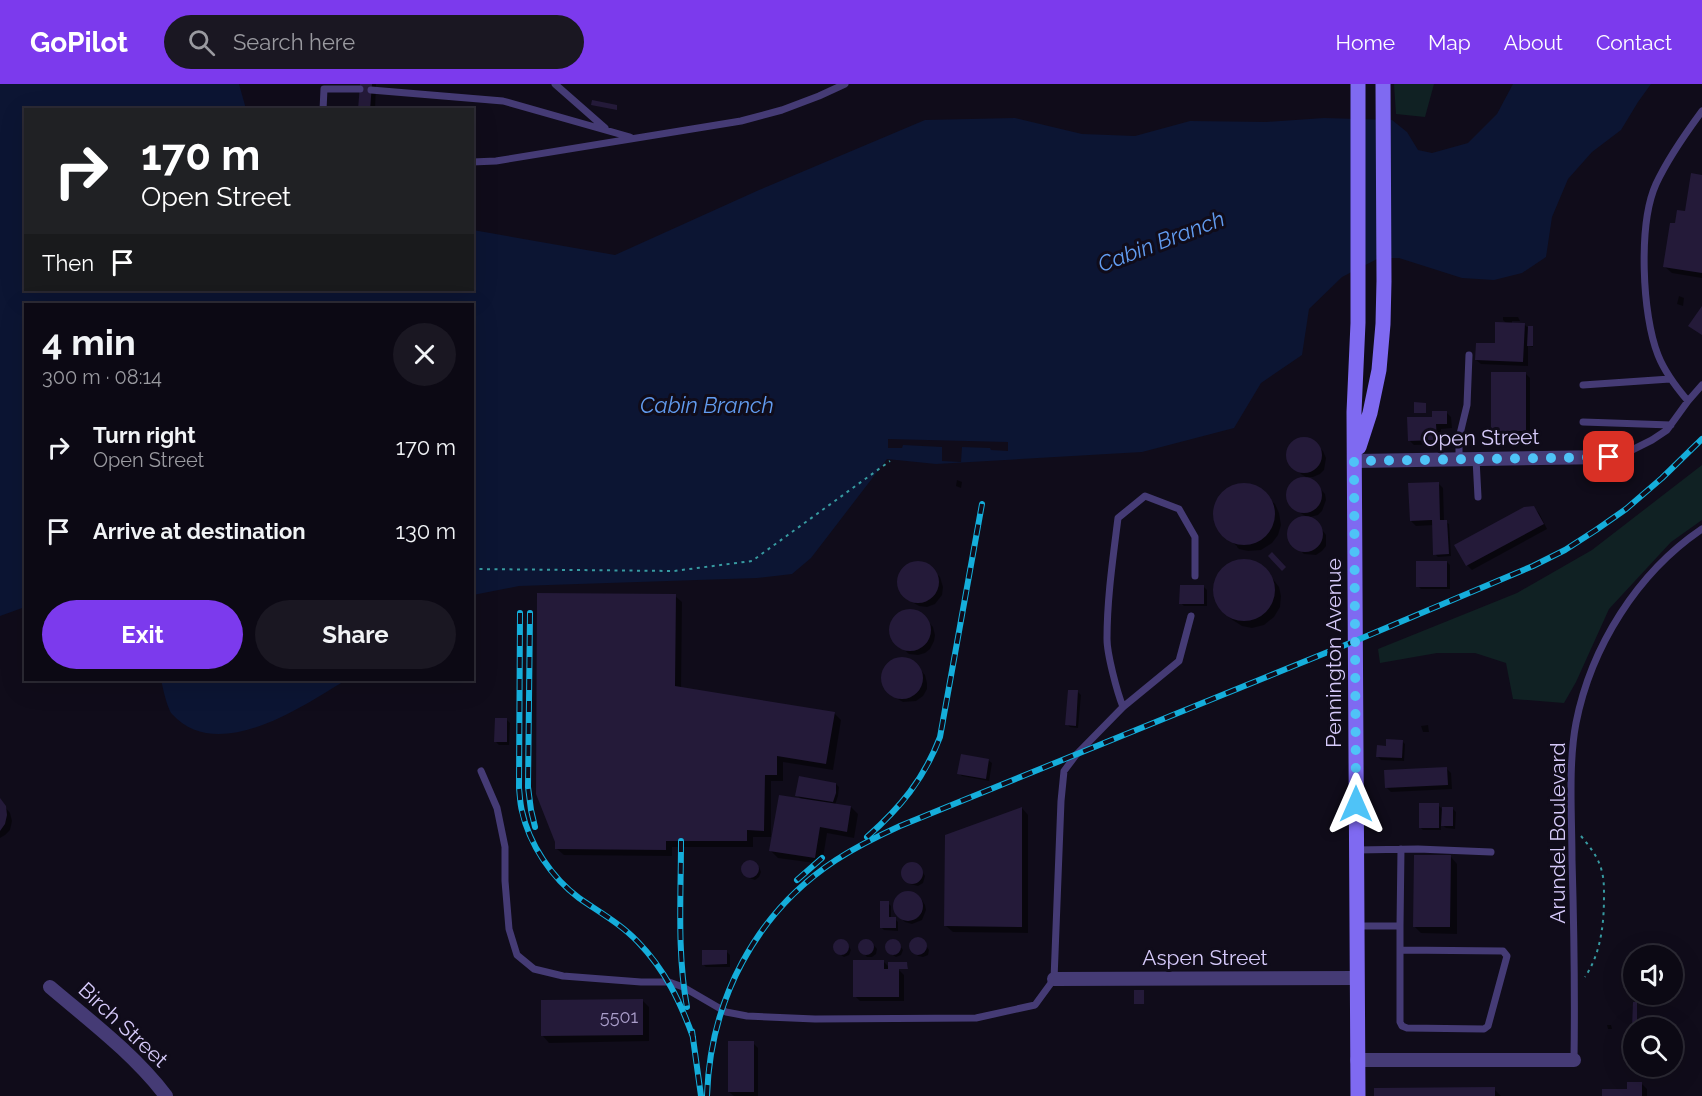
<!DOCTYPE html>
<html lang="en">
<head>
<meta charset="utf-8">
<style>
	:root { --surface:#0c0914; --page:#1a1722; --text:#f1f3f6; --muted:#9a9aa0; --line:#2c2a34; --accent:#7c3aed }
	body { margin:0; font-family:Raleway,sans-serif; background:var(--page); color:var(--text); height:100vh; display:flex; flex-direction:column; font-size:22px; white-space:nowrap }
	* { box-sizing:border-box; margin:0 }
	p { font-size:20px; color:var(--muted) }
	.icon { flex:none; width:33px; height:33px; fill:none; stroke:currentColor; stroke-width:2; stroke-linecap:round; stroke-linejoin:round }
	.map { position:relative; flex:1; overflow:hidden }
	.panel { position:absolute; left:24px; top:219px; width:450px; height:378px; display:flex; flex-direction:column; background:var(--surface); border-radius:0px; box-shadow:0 6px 24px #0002,0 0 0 2px var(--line) }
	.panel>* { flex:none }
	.top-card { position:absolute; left:24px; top:24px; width:450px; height:183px; border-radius:0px; box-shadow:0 6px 24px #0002,0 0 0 2px var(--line); background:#202124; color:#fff; overflow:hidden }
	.fabs { position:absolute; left:1623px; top:861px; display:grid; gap:12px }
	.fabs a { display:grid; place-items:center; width:60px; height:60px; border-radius:50%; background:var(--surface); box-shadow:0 6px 24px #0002,0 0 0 2px var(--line); font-size:30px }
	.pin { position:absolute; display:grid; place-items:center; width:51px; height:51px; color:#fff; margin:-26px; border-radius:12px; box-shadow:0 3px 9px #0006 }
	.me { position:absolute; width:66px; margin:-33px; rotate:0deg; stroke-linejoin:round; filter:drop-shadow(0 0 4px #0008) }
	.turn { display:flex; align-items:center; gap:21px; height:126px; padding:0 18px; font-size:27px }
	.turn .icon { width:78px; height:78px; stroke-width:2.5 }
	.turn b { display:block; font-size:42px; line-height:51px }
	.then { display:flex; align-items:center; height:57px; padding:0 18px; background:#0003; gap:12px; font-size:22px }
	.round { display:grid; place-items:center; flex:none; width:63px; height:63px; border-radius:32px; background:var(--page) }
	.overview { display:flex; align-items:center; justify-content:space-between; height:102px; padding:0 18px }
	h1 { font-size:36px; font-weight:700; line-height:45px }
	.cta { display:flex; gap:12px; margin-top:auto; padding:12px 18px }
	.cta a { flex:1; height:69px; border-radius:36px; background:var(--accent); color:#fff; font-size:24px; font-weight:700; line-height:69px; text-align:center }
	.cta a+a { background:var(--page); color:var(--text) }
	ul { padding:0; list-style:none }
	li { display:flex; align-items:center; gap:18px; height:84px; padding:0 18px }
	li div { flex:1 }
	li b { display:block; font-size:22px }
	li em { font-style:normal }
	header { display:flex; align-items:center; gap:36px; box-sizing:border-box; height:84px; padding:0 30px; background:var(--accent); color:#fff }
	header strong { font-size:28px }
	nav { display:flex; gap:33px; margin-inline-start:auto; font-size:21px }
	.search { width:420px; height:54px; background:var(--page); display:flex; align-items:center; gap:15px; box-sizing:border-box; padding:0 21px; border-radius:33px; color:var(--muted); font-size:22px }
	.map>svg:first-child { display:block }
	.green { fill:#102123 }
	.water { fill:#0c1533 }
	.pier { fill:#100c1a }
	.shadow { fill:#0007 }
	.building { fill:#241a39 }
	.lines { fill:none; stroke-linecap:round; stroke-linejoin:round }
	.path { stroke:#379aa1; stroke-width:2; stroke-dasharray:3 4.5; stroke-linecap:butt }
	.service { stroke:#453b75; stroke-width:7 }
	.minor { stroke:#453b75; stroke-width:14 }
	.secondary { stroke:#7f6af1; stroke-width:15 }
	.rail-casing { stroke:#15aedb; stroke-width:6 }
	.rail { stroke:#100c1a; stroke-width:4; stroke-dasharray:11; stroke-linecap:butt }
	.route { stroke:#4fc3f7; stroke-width:10; stroke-dasharray:0 18 }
	.labels { text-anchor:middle; stroke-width:6; stroke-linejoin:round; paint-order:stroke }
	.number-label { font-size:18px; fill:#aa9eca }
	.street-label { font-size:21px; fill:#d6cafa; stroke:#100c1a }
	.water-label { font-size:22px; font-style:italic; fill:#629cf0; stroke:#100c1a }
</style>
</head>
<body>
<header>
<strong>GoPilot</strong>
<div class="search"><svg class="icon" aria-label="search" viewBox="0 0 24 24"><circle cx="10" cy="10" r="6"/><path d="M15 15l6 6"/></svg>Search here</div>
<nav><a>Home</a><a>Map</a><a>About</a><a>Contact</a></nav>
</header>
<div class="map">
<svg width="1702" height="1012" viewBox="0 0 1702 1012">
	<rect width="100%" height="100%" fill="#100c1a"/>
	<!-- green -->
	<path class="green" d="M 1394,0 L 1434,0 L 1425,33 L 1396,30 Z
		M 1702,381 L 1702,436 L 1671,458 L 1609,525 L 1576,598 L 1564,619 L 1513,615 L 1506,579 L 1475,569 L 1437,569 L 1380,579 L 1378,565 L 1517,509 L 1592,466 Z"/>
	<!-- water -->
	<path class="water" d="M 0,0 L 239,0 L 246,25 L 26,26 L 26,206 L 472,206 L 473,146 L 615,171 L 759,106 L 925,36 L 1015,34 L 1082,50 L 1135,52 L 1190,37 L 1266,38 L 1324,34 L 1392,36 L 1407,48 L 1418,66 L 1432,69 L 1468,59 L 1497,30 L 1513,0 L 1651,0 L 1638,18 L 1621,46 L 1592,68 L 1568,95 L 1552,133 L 1546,173 L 1522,189 L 1494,196 L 1462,194 L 1399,174 L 1379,174 L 1342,193 L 1309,225 L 1302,271 L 1261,299 L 1234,344 L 1142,368 L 936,380 L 887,375 L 811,474 L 792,490 L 757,494 L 519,502 L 473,511 L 472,220 L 26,220 L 25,523 L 0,532 Z
		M 161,596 L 346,596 C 303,622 218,681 172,630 C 167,624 163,604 161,596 Z"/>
	<!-- pier -->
	<path class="pier" d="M 888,355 L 1008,358 L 1008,367 L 991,366 L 990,364 L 962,363 L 961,378 L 942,377 L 942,363 L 903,361 L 902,364 L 888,364 Z"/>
	<!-- shadow -->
	<path class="shadow" d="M 361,0 L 376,0 L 375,26 L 360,26 Z
		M 1702,92 L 1702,194 L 1672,189 L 1665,183 L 1676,141 L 1686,129 Z
		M 1679,212 L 1684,214 L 1683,222 L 1677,220 Z
		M 1503,233 L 1518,233 L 1520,237 L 1512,237 L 1512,240 L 1524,240 L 1527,243 L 1533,244 L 1533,263 L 1528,262 L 1528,282 L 1481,280 L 1476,276 L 1496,261 L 1507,240 L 1503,236 Z
		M 1525,289 L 1530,294 L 1530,351 L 1498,351 L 1493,346 Z
		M 1446,328 L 1451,333 L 1452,344 L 1441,345 L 1441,360 L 1414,361 L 1409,356 L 1434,334 Z
		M 1306,355 L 1317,362 L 1323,367 L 1326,374 L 1324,386 L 1320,390 L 1313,393 L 1306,393 L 1301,390 L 1289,376 L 1290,364 L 1295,358 Z
		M 1300,395 L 1305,395 L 1315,399 L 1325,410 L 1326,416 L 1322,427 L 1318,431 L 1306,434 L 1312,435 L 1317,439 L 1326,451 L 1326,462 L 1322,467 L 1316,471 L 1304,470 L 1290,457 L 1289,444 L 1293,438 L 1307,433 L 1299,428 L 1289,416 L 1290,404 L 1294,399 Z
		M 957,396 L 962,398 L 961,404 L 956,402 Z
		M 1438,399 L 1443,404 L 1444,437 L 1449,440 L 1451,472 L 1438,473 L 1435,470 L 1434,441 L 1416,442 L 1411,437 Z
		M 1248,401 L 1257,404 L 1275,420 L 1279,429 L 1281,441 L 1278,451 L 1272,459 L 1261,466 L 1248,467 L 1239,465 L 1237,463 L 1237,462 L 1221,449 L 1215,438 L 1214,428 L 1217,418 L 1224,408 L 1233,403 Z
		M 1534,424 L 1539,429 L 1547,445 L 1472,486 L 1467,481 Z
		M 1243,477 L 1255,479 L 1266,486 L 1279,503 L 1281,512 L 1280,523 L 1274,533 L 1264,541 L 1252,544 L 1242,542 L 1231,535 L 1216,517 L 1215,507 L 1217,494 L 1223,486 L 1233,479 Z
		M 1447,478 L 1450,481 L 1450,505 L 1421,505 L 1418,502 Z
		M 916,479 L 924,480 L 930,483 L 940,493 L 943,503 L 942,511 L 935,520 L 927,523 L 919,522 L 912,518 L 902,508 L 899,500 L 900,492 L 903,486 L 910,481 Z
		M 1204,503 L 1207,506 L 1207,522 L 1184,522 L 1181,519 Z
		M 675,512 L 682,518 L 681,605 L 834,629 L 841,636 L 833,686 L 783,678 L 783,697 L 771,697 L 771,753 L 753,753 L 753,763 L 672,763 L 672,772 L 564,771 L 557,765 Z
		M 908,527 L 916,528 L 923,532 L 933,543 L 935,551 L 934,557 L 930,565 L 925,569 L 918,571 L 909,570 L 897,560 L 891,548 L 894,535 L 899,531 Z
		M 902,574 L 910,576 L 915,580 L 925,591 L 927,599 L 927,605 L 923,612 L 916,617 L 903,618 L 896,614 L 885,602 L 883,594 L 885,586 L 888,580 L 895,576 Z
		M 1078,608 L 1081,611 L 1078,644 L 1070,643 L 1067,640 Z
		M 507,636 L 510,639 L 509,661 L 499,661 L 496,658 Z
		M 1428,641 L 1429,648 L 1423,648 L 1421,642 Z
		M 1402,657 L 1405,660 L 1404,677 L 1381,676 L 1377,672 L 1387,663 Z
		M 988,676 L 992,679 L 989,697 L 962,692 L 959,689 Z
		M 1446,684 L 1451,689 L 1452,705 L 1391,708 L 1386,703 Z
		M 836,700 L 839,703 L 838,712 L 835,721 L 851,723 L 858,730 L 854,754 L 827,749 L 822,780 L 778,774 L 771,767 L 802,716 L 797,711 Z
		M 0,717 L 10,729 L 12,737 L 10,746 L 5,751 L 0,754 Z
		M 1438,721 L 1442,725 L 1452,724 L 1456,728 L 1455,745 L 1446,744 L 1441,740 L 1441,746 L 1423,746 L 1420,743 Z
		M 1022,724 L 1028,731 L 1028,849 L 953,848 L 946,842 Z
		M 1451,773 L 1457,780 L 1457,850 L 1421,849 L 1414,842 Z
		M 750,778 L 759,783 L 761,788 L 759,793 L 755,796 L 749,794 L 743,785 L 745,780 Z
		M 913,779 L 919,782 L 925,792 L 923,799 L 918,802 L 910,800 L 903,789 L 905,782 Z
		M 909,808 L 918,812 L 922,816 L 925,821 L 926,826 L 922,836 L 912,840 L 905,838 L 898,831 L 895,822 L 899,813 L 903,809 Z
		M 888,819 L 891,822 L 891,835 L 895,835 L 898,838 L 898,847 L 884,846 L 881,843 Z
		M 918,855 L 923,857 L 929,866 L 928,871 L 923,873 L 918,872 L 911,863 L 913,858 Z
		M 840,856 L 846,858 L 851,866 L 849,871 L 844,873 L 835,867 L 834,863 L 836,857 Z
		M 864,856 L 870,857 L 877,865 L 876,870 L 872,873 L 867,873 L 860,865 L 860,859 Z
		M 893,856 L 897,858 L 903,866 L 901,871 L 896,873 L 888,868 L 886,863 L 888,858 Z
		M 727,868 L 730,871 L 730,883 L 706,883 L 703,880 Z
		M 883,877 L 889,883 L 907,880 L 908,881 L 908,885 L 898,885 L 904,891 L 904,917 L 860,917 L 855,912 Z
		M 642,916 L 649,923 L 649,957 L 549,959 L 543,952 Z
		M 1607,941 L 1611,941 L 1612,945 L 1608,945 Z
		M 753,959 L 758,964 L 758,1012 L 734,1012 L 729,1008 Z
		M 1626,959 L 1634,959 L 1634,963 L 1627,963 Z
		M 1642,1000 L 1647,1005 L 1647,1012 L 1603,1012 L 1628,1006 Z
		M 1494,1005 L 1501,1012 L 1375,1012 Z"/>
	<!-- building -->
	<path class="building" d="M 360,0 L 372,0 L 370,26 L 358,26 Z
		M 592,16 L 617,21 L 617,26 L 591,21 Z
		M 1691,89 L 1702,91 L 1702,189 L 1663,183 L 1670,139 L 1675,139 L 1677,126 L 1685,127 Z
		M 1702,222 L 1702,251 L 1688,242 Z
		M 1495,238 L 1525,239 L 1523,278 L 1475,276 L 1476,259 L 1495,259 Z
		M 1528,242 L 1533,242 L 1533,262 L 1527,262 Z
		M 1491,288 L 1526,288 L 1526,347 L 1491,347 Z
		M 1414,318 L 1426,319 L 1426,329 L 1414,329 Z
		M 1432,327 L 1447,327 L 1447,340 L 1436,340 L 1437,356 L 1408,357 L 1407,333 L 1432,333 Z
		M1286 371a18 18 0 1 1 36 0a18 18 0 1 1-36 0Z
		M1286 411a18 18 0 1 1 36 0a18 18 0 1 1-36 0Z
		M 1439,398 L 1440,436 L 1447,436 L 1449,470 L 1433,471 L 1432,436 L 1410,437 L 1408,399 Z
		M1213 430a31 31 0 1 1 62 0a31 31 0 1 1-62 0Z
		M 1534,422 L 1544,440 L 1466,482 L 1454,461 L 1524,423 Z
		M1287 450a18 18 0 1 1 36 0a18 18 0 1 1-36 0Z
		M 1272,468 L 1286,483 L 1282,487 L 1268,472 Z
		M1213 506a31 31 0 1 1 62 0a31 31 0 1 1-62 0Z
		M 1416,477 L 1447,477 L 1447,503 L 1416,503 Z
		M897 498a21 21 0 1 1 42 0a21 21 0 1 1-42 0Z
		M 1180,501 L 1204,501 L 1204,520 L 1179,520 Z
		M 537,509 L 676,510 L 675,602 L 835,628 L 826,680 L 777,672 L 777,691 L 765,691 L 764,747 L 747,746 L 747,757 L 666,757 L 666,766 L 555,765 L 555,758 L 536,710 Z
		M889 546a21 21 0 1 1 42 0a21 21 0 1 1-42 0Z
		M881 594a21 21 0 1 1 42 0a21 21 0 1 1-42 0Z
		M 1068,606 L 1078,606 L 1076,642 L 1065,641 Z
		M 495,634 L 507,634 L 507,658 L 494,658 Z
		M 1386,655 L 1403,656 L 1402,674 L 1376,673 L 1377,661 L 1386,662 Z
		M 961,670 L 989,675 L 986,695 L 957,690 Z
		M 1447,683 L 1448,701 L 1385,704 L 1384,686 Z
		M 799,692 L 836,699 L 836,709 L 833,718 L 795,712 Z
		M 779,711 L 851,722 L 847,748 L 820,743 L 815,774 L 769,767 Z
		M 0,714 L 6,722 L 7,731 L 5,740 L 0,747 Z
		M 1419,719 L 1439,719 L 1439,744 L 1419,744 Z
		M 1022,723 L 1022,843 L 944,842 L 945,751 Z
		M 1442,723 L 1453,723 L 1453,742 L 1441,742 Z
		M 1414,771 L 1451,771 L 1450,843 L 1413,843 Z
		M741 785a9 9 0 1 1 18 0a9 9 0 1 1-18 0Z
		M901 789a11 11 0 1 1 22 0a11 11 0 1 1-22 0Z
		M893 822a15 15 0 1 1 30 0a15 15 0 1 1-30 0Z
		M 880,817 L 889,817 L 889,833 L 896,833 L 896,844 L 880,844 Z
		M909 862a9 9 0 1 1 18 0a9 9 0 1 1-18 0Z
		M885 863a8 8 0 1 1 16 0a8 8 0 1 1-16 0Z
		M833 863a8 8 0 1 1 16 0a8 8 0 1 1-16 0Z
		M858 863a8 8 0 1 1 16 0a8 8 0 1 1-16 0Z
		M 702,866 L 727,866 L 727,880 L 702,881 Z
		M 853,876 L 884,876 L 884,885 L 888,885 L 888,878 L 907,878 L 908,885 L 899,885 L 899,913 L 853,913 Z
		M 1134,906 L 1144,906 L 1144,920 L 1134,920 Z
		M 643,915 L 643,951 L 541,952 L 541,916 Z
		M 1633,918 L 1637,918 L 1637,944 L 1632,944 Z
		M 728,957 L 754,957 L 754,1008 L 728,1008 Z
		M 1627,998 L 1642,998 L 1642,1012 L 1602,1012 L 1602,1005 L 1627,1005 Z
		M 1495,1003 L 1495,1012 L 1374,1012 L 1374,1004 Z"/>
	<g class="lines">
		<!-- path -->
		<path class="path" d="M 472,485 L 674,487 L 752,477 L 890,377
			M 1581,752 C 1590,763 1599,774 1602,788 C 1604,796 1604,804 1604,812 C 1604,840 1601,869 1585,893"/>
		<!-- service -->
		<path class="service" d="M 555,0 L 605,44
			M 371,6 L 503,17 L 630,53
			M 323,26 L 324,5 L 360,5
			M 472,78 L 496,77 L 741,37 L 782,26 L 819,12 L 845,0
			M 1583,301 L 1670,295
			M 1688,317 C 1676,303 1665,289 1658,271 C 1642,231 1638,140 1656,100 C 1668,74 1685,50 1702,27
			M 1583,338 L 1671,341
			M 1609,373 L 1632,366 L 1652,356 L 1667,346 L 1688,317 L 1702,301
			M 1476,375 L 1478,413
			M 1459,376 L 1459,354 L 1467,321 L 1469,271
			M 1123,623 C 1117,608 1107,570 1107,555 C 1107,514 1113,474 1118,434 L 1145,412 L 1179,425 L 1195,453 L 1195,492
			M 481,687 L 497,724 L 505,763 L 505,797 L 509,845 L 517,871 L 534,885 L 563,892 L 641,898 L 669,898 L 683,903 L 726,928 L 747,932 L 815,935 L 976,934 L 1035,921 L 1054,895 L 1061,717 L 1064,687 L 1076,671 L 1123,623 L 1179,577 L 1191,532
			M 1356,766 L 1418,765 L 1491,768
			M 1357,842 L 1400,842 L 1400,938 L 1402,942 L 1407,944 L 1484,945 L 1488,942 L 1507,872 L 1503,867 L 1400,866
			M 1400,842 L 1401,765
			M 1574,976 C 1575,909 1574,843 1572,776 C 1572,734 1568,680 1576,639 C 1591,563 1637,489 1702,445"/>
		<!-- minor -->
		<path class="minor" d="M 1354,377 L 1609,373
			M 1054,895 L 1357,894
			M 50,903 C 90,937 134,970 166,1012
			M 1357,976 L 1574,976"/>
		<!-- secondary -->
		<path class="secondary" d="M 1359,363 L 1370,329 L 1379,286 L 1383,240 L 1384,197 L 1383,0
			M 1358,1012 L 1354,328 L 1358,239 L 1358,0"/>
		<!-- rail casing -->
		<g class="rail-casing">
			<path id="rail" d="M 520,529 L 519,704 C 520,712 520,720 522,727 C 529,760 552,794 579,814 C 599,828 621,840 638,858 C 665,886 680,917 693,953
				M 530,529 L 528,703 L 531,726 L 535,743
				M 867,753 C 900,724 924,695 940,653 L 982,420
				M 681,757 C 681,812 677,869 687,923
				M 797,796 L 822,774
				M 692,947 L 701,1012
				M 707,1012 C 710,917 755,829 836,776 C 856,763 878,752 900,742 L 1355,557 L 1533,482 L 1565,466 L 1596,446 L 1626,425 L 1662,394 L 1702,355"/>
		</g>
		<!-- rail -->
		<use href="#rail" class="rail"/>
	</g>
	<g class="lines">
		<!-- route -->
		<path class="route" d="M 1356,720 L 1354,377 L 1609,373"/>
	</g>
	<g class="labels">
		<!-- number labels -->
		<g class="number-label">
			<text x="619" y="939">5501</text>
		</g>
		<!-- street labels -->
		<g class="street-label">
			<text transform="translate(1481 354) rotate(-1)" y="7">Open Street</text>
			<text transform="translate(1334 569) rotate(-90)" y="7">Pennington Avenue</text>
			<text transform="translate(1558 749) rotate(-90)" y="7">Arundel Boulevard</text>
			<text x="1205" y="881">Aspen Street</text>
			<text transform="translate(123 941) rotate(43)" y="7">Birch Street</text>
		</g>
		<!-- water labels -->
		<g class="water-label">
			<text transform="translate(1161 157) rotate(-21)" y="8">Cabin Branch</text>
			<text x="707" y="329">Cabin Branch</text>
		</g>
	</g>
</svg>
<div class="fabs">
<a><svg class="icon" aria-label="sound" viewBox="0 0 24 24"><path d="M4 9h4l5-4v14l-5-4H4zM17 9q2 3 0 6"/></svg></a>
<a><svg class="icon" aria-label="search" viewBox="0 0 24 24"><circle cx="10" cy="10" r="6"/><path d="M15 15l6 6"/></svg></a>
</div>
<div class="pin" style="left:1609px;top:373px;background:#d93025"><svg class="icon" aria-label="arrive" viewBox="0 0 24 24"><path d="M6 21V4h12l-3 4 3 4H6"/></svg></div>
<svg class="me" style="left:1356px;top:720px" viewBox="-20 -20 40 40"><path d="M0-17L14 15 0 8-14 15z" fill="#4fc3f7" stroke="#fff" stroke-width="4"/></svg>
<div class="top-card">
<div class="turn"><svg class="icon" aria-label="right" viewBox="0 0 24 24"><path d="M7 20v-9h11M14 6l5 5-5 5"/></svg><div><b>170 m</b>Open Street</div></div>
<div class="then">Then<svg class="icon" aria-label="arrive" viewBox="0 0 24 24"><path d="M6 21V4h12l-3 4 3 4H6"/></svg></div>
</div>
<section class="panel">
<div class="overview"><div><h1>4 min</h1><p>300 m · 08:14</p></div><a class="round"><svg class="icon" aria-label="close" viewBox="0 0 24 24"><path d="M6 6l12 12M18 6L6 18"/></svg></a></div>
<ul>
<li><svg class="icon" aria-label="right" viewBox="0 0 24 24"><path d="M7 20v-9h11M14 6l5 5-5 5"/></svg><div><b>Turn right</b><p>Open Street</p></div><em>170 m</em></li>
<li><svg class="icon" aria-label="arrive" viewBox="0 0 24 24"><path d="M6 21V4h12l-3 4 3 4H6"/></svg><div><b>Arrive at destination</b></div><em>130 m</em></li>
</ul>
<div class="cta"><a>Exit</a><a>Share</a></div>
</section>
</div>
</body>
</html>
